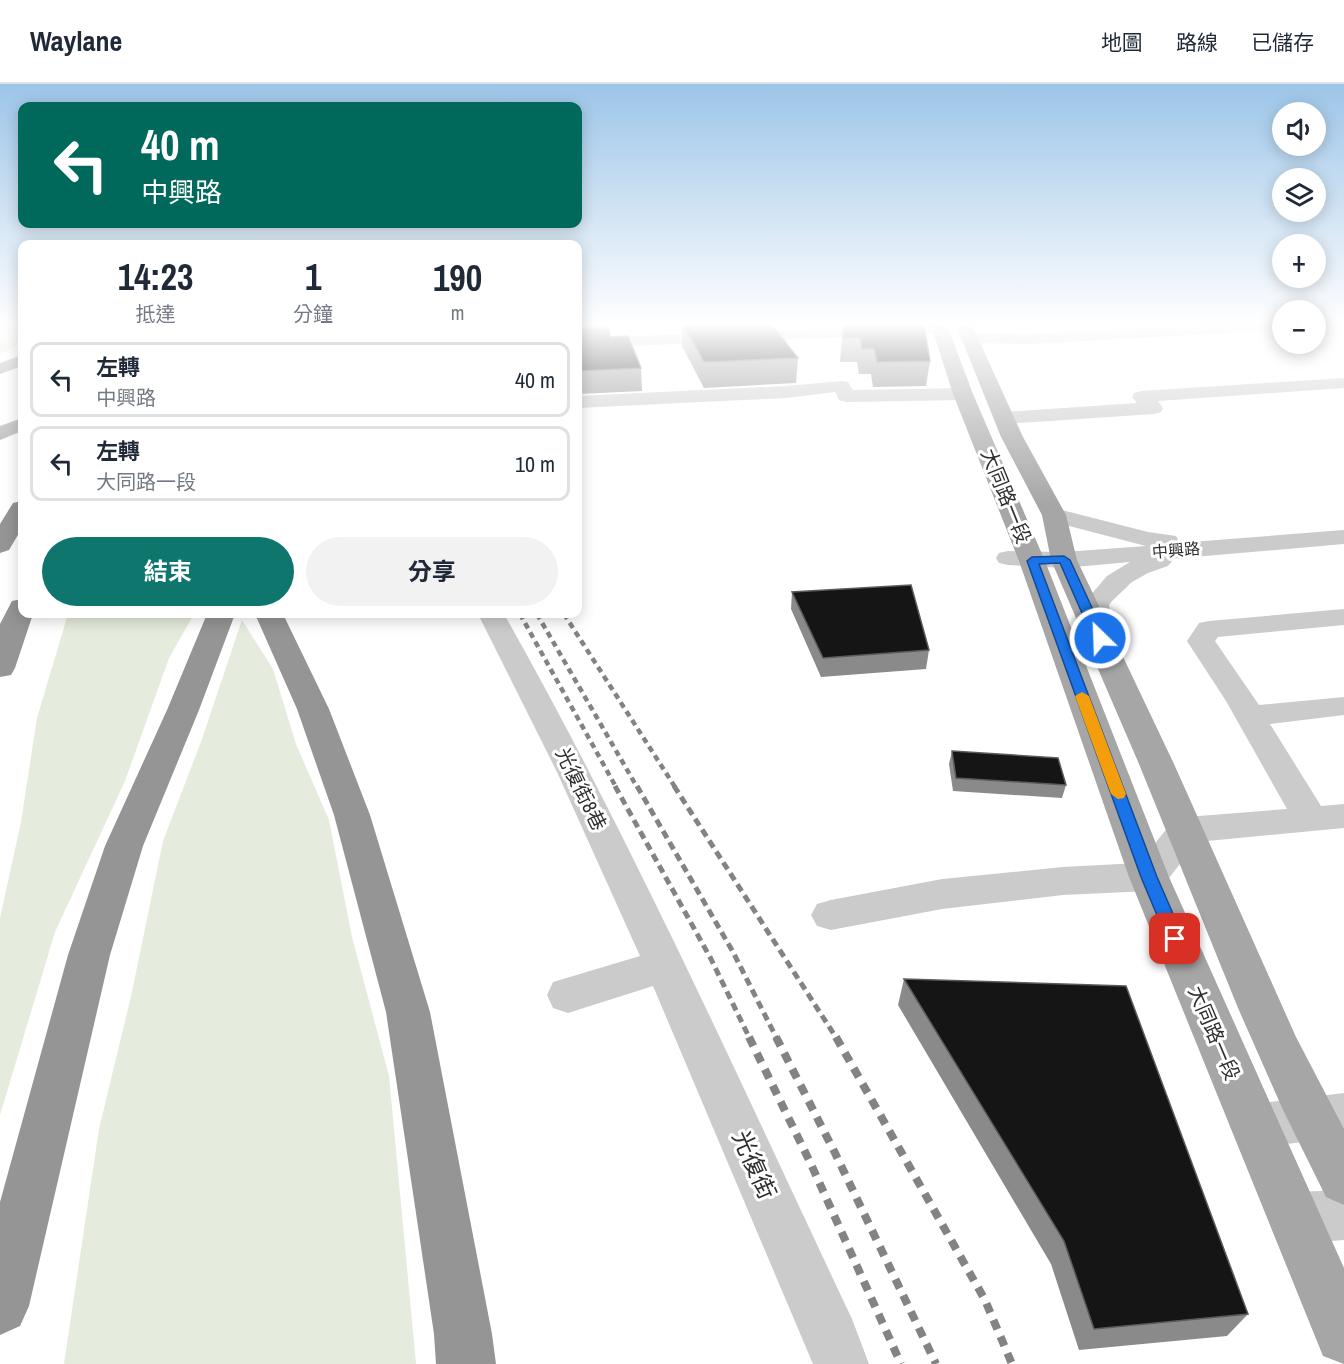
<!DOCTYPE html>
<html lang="zh-TW">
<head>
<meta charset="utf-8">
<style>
	:root { --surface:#fff; --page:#f2f2f3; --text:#1f2937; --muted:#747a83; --line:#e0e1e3; --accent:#0f766e }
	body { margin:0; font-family:"Archivo Narrow","Noto Sans TC",sans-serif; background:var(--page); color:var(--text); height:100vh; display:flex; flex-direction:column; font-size:22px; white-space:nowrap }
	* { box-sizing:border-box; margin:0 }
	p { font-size:20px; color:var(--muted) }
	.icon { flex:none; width:33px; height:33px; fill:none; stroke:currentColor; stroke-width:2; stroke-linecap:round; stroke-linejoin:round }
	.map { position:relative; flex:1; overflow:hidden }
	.side { position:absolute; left:18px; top:156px; width:564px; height:378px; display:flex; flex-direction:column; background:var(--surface); border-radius:12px; box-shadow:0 3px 15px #0003 }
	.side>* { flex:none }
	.banner { position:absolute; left:18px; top:18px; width:564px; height:126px; border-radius:12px; box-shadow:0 3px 15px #0003; background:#00695c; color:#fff; overflow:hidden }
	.controls { position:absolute; left:1272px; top:18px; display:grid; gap:12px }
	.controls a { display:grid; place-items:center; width:54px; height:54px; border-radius:50%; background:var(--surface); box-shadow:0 3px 15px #0003; font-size:30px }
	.pin { position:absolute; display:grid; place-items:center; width:51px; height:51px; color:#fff; margin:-26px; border-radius:12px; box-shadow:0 3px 9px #0006 }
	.me { position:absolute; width:66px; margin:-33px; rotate:336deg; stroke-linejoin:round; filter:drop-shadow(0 0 4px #0008) }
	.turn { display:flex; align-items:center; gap:21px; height:126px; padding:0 24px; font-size:27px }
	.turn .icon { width:78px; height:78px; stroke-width:2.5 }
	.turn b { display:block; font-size:42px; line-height:51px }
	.eta { display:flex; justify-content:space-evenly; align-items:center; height:102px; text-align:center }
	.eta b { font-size:36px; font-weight:700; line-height:42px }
	.button { display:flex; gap:12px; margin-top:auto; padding:12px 24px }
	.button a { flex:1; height:69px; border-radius:36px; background:var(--accent); color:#fff; font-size:24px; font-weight:700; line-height:69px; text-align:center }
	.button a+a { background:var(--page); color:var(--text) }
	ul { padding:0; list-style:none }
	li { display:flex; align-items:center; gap:18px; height:75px; margin:0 12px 9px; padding:0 12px; border:3px solid var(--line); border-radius:12px }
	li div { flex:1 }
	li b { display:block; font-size:22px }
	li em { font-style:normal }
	header { display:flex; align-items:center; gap:36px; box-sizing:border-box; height:84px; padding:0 30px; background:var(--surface); border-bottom:2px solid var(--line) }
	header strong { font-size:28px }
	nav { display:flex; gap:33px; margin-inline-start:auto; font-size:21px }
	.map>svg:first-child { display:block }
	.green { fill:#e5ebdd }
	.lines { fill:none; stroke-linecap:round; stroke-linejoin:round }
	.minor { fill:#cbcbcb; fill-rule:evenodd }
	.major { fill:#a6a6a6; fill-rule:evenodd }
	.highway { fill:#959595; fill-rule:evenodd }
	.rail-far2 { stroke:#838383; stroke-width:4.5; stroke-dasharray:6 4.5; stroke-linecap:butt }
	.rail-far1 { stroke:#838383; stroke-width:5; stroke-dasharray:8 5; stroke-linecap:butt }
	.rail { stroke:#838383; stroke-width:8; stroke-dasharray:10 8; stroke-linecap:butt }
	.wall { fill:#8a8a8a }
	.building { fill:#151515; stroke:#5b5b5b; stroke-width:1.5 }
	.route { fill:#1a73e8; stroke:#114b97; stroke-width:1.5 }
	.slow { fill:#f59e0b }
	.labels { text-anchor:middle; stroke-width:6; stroke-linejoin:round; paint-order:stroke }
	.far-street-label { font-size:16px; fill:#2e2e2e; stroke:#fff }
	.street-label { font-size:20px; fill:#2e2e2e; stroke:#fff }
	.near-street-label { font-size:24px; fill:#2e2e2e; stroke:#fff }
</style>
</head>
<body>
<header>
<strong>Waylane</strong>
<nav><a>地圖</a><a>路線</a><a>已儲存</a></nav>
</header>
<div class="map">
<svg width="1344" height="1280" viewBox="0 0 1344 1280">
	<rect width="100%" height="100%" fill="#fff"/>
	<!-- green -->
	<path class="green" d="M 16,241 L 22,241 L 22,260 L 0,270 L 0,249 Z
		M 68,530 L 194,530 L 169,574 L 125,697 L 55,848 L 0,1031 L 0,834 L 21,738 L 37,634 Z
		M 242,536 L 273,585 L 296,660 L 329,736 L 352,853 L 389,992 L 416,1280 L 64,1280 L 99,1045 L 132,908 L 163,757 L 202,655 Z"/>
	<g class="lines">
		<!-- minor -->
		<path class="minor" d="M 0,241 L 9,241 L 7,244 L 0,246 Z
			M 941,241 L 947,243 L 949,246 L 947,249 L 578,264 L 578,254 Z
			M 1202,241 L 1282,241 L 1282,246 L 1029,260 L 969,259 L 961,254 L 969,249 L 1029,250 Z
			M 1344,294 L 1344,304 L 1158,317 L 1163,324 L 1161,328 L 1154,330 L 1005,340 L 998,338 L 995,334 L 998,330 L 1005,328 L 1137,319 L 1132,313 L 1134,309 L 1141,307 Z
			M 842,297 L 848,298 L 853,306 L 963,304 L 970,306 L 972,310 L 970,314 L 963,316 L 846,318 L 839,316 L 835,308 L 786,314 L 578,324 L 578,312 L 786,302 Z
			M 1054,424 L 1148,448 L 1176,452 L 1179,457 L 1178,459 L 1344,446 L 1344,460 L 1170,475 L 1172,477 L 1168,482 L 1148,489 L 1132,498 L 1112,517 L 1109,521 L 1113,553 L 1109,559 L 1099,561 L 1089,559 L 1085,553 L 1083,520 L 1107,492 L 1130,478 L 1064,484 L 1008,481 L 999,479 L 996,474 L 999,469 L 1008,467 L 1064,468 L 1146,462 L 1046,436 L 1042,431 L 1046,426 Z
			M 1344,525 L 1344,541 L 1218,553 L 1215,557 L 1259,621 L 1344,613 L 1344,631 L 1270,640 L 1321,722 L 1344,720 L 1344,744 L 1197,758 L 1162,803 L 1149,807 L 1063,811 L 942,825 L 831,846 L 817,842 L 811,831 L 817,820 L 831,816 L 942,795 L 1063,783 L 1139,779 L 1173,737 L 1186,733 L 1287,725 L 1226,617 L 1187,557 L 1199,539 L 1209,537 Z
			M 478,530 L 504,530 C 633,758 740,998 852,1235 L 869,1280 L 813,1280 L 653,902 L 568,929 L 553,924 L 547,911 L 553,898 L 640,872 L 557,688 Z
			M 1344,1009 L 1344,1053 L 1254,1064 L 1237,1058 L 1230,1042 L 1237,1026 L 1254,1020 Z
			M 1344,1106 L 1344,1156 L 1294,1160 L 1276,1152 L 1268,1134 L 1276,1116 L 1294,1108 Z"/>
		<!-- major -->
		<path class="major" d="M 931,241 L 947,241 L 973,310 L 1045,477 L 1169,793 L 1344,1184 L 1344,1280 L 1323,1272 L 1129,793 L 1019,477 L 953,310 Z
			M 956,241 L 972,241 L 1023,353 L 1066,431 L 1077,476 L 1174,680 L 1296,953 L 1344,1045 L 1344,1121 L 1326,1113 L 1283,1026 L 1238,924 L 1139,680 L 1051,476 L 1042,431 L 1001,353 Z
			M 22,334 L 22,347 L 0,356 L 0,342 Z"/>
		<!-- highway -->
		<path class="highway" d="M 22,271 L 22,282 L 0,290 L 0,279 Z
			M 22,417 L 22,444 L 9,466 L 0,469 L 0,440 L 13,419 Z
			M 22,515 L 22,530 L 33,530 L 15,584 L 11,591 L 0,593 L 0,540 L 12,517 Z
			M 207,530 L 235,530 L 199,626 L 143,762 L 110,871 L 29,1222 L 20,1242 L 0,1251 L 0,1118 L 68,871 L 105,762 L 167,626 Z
			M 255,530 L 283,530 L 329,625 L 370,731 L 430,928 L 492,1250 L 496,1280 L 436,1280 L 434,1250 L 386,928 L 334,731 L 297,625 Z"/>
		<!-- rail-far2 -->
		<path class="rail-far2" d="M 520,530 L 616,703
			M 537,530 L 637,703
			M 564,530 L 675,703"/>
		<!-- rail-far1 -->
		<path class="rail-far1" d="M 615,702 L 711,875 L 750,955
			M 637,702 L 733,868 L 777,955
			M 674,702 L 837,955"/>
		<!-- rail -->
		<path class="rail" d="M 749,953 L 810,1078 L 901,1280
			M 776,953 L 835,1069 L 936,1280
			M 836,953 L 985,1216 L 1012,1280"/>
	</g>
	<!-- wall -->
	<path class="wall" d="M 578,241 L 606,241 L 606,244 L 611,253 L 641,284 L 642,307 L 578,310 Z
		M 682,241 L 772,241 L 798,274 L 796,299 L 704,304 L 682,262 Z
		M 843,241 L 924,241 L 930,277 L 926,302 L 873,303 L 871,290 L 859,290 L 857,278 L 840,278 Z
		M 1132,241 L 1177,241 L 1134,242 Z
		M 792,508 L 929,566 L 926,585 L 821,593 L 791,525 Z
		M 952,667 L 1066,701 L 1062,714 L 953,707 L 949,680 Z
		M 904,895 L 1248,1230 L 1227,1252 L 1079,1266 L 1051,1180 L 898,921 Z"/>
	<!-- building -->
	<path class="building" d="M 683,241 L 772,241 L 798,274 L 704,278 Z
		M 843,241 L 924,241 L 930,277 L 877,278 L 874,265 L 862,265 L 860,254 L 843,254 Z
		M 578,244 L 608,244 L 611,253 L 628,252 L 641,284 L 578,287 Z
		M 911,501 L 929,566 L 823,574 L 792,508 Z
		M 952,667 L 1058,674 L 1066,701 L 956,694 Z
		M 904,895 L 1126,902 L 1248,1230 L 1094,1245 L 1064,1157 Z"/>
	<!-- sky -->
	<linearGradient id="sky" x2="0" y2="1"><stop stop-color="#9cc5e8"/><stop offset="0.57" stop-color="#fff"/><stop offset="1" stop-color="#fff" stop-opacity="0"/></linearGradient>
	<rect width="1344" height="420" fill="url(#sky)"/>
	<!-- route -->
	<path class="route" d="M 1064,472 L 1070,476 L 1106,554 L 1104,556 L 1095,556 L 1093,554 L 1060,479 L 1039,480 L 1157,793 L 1184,855 L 1181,860 L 1175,862 L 1169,860 L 1167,855 L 1141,793 L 1027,477 L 1032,473 Z"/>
	<!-- slow -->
	<path class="slow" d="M 1082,608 L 1089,612 L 1126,710 L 1124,714 L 1118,715 L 1111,710 L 1075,612 Z"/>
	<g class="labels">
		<!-- far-street labels -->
		<g class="far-street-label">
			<text transform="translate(1176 466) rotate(-5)" y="6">中興路</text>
		</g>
		<!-- street labels -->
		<g class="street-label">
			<text transform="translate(1006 412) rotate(68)" y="7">大同路一段</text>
			<text transform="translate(581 705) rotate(64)" y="7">光復街8巷</text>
			<text transform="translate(1214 949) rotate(67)" y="7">大同路一段</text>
		</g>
		<!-- near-street labels -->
		<g class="near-street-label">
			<text transform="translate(754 1081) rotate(66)" y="8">光復街</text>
		</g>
	</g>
</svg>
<div class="controls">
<a><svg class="icon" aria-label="sound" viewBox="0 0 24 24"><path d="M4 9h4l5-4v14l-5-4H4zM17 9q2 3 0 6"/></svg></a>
<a><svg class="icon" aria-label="layers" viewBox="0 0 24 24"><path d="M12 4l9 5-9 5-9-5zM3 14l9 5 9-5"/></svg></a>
<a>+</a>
<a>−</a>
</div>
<div class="pin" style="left:1175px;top:855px;background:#d93025"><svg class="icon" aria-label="arrive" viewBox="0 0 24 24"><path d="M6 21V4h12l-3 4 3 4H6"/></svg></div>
<svg class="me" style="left:1100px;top:554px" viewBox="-20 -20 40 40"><circle r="17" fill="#1a73e8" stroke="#fff" stroke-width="3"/><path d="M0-11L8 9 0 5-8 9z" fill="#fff"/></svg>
<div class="banner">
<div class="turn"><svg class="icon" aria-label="left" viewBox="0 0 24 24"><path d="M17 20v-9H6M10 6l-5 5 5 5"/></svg><div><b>40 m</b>中興路</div></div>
</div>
<section class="side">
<div class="eta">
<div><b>14:23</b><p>抵達</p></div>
<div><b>1</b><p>分鐘</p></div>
<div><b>190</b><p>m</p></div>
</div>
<ul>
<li><svg class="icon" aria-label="left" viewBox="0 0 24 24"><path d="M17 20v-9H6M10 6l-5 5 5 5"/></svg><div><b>左轉</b><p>中興路</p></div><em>40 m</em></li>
<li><svg class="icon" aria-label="left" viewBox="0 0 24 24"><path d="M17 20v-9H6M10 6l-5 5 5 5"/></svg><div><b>左轉</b><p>大同路一段</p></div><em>10 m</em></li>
</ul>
<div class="button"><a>結束</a><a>分享</a></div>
</section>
</div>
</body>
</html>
